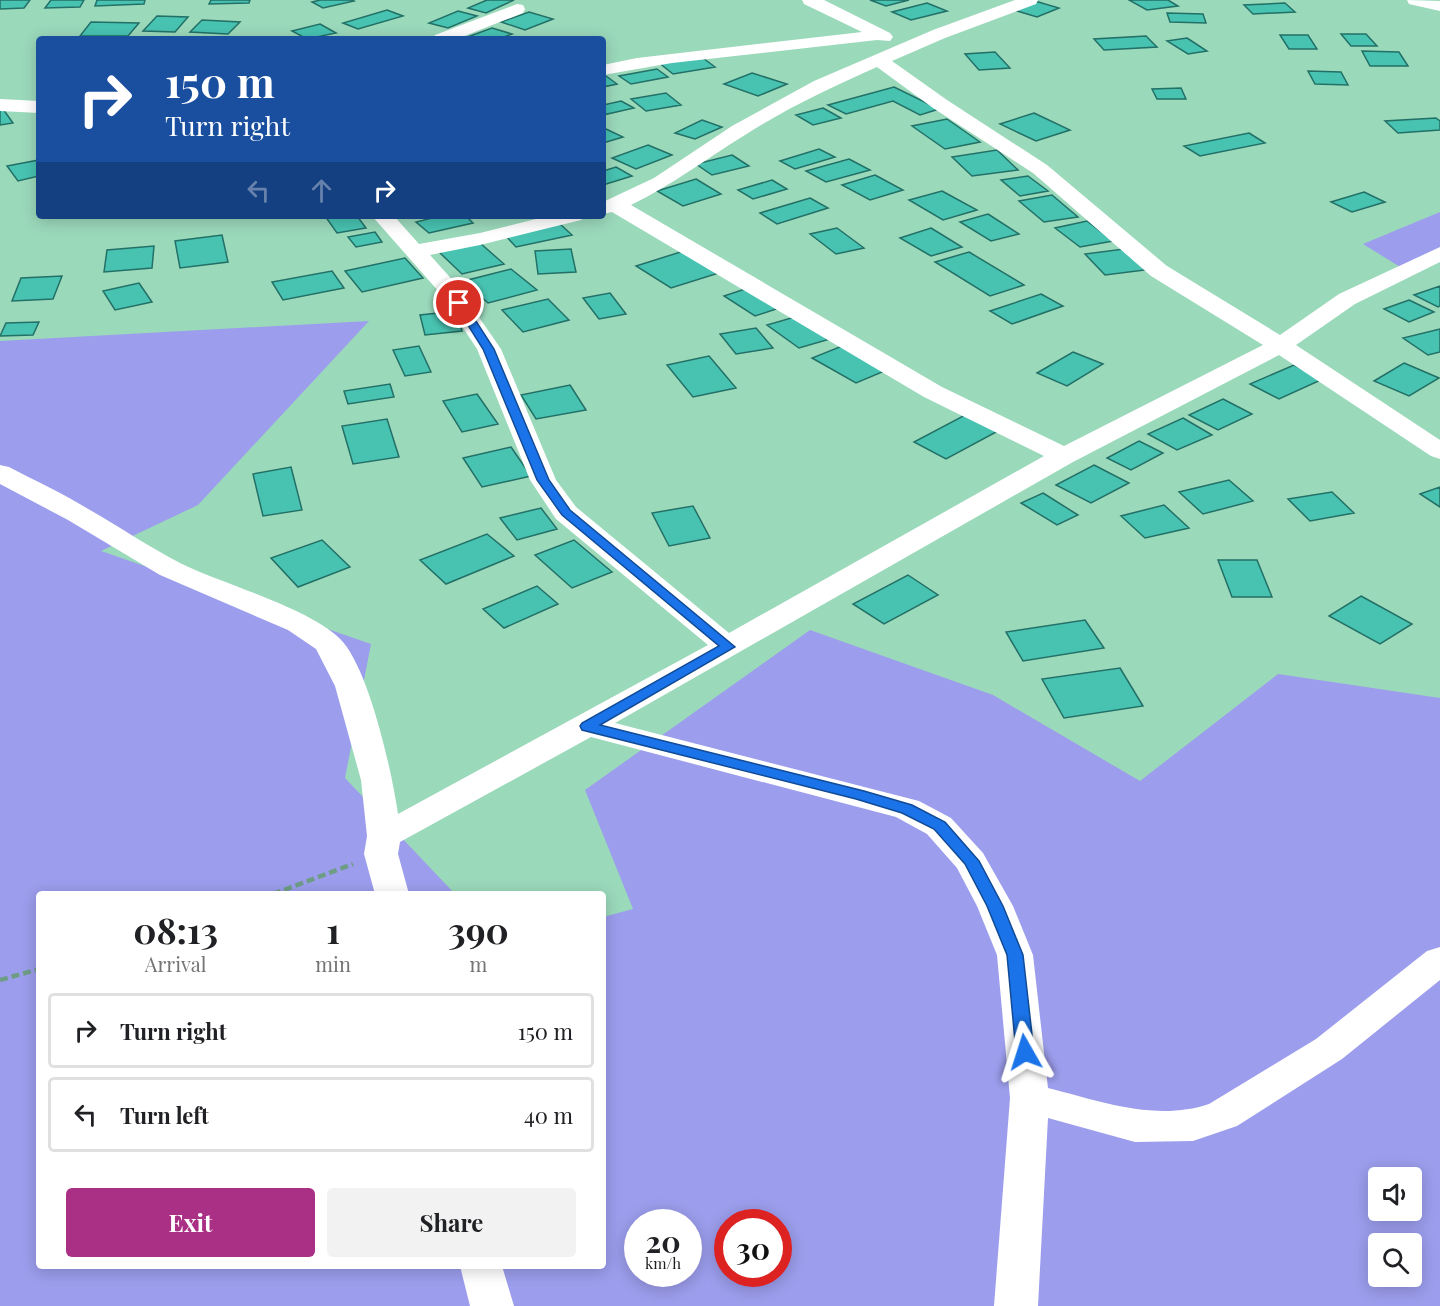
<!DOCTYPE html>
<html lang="en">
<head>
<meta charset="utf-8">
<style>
	:root { --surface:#fff; --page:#f2f2f2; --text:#202124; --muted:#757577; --line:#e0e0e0; --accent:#aa3085 }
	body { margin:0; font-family:"Playfair Display",serif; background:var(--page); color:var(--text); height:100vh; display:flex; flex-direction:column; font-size:22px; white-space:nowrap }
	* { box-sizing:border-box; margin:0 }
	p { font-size:20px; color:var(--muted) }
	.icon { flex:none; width:33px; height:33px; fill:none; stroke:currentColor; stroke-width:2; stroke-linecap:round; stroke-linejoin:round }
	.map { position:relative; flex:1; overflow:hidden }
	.sheet { position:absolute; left:36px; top:891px; width:570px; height:378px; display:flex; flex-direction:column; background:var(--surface); border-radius:6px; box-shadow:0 3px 15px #0003 }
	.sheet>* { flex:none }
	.hud { position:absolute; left:36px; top:36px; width:570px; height:183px; border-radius:6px; box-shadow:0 3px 15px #0003; background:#1a4fa0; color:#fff; overflow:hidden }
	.fabs { position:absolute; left:1368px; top:1167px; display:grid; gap:12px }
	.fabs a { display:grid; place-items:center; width:54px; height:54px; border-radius:6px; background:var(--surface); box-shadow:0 3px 15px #0003; font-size:30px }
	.speed { position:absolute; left:624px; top:1209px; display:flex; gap:12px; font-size:30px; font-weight:700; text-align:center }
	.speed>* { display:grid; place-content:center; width:78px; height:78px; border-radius:50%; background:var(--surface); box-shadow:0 3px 15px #0003; line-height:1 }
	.speed small { font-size:15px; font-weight:400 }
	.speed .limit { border:9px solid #d22; background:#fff; color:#111 }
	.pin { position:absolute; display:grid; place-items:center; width:51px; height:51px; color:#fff; margin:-26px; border:3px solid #fff; border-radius:50%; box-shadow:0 2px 6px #0007 }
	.me { position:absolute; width:66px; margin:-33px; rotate:354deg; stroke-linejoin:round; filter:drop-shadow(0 0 4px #0008) }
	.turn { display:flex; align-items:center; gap:21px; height:126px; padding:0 30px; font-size:27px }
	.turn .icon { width:78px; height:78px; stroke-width:2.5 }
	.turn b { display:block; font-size:42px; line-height:51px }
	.lanes { display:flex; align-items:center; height:57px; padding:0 30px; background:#0003; justify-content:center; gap:30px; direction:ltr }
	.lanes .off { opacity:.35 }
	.eta { display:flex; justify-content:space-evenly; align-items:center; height:102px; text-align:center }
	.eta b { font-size:36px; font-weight:700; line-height:42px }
	.primary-button { display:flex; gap:12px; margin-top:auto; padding:12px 30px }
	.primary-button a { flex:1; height:69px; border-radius:6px; background:var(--accent); color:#fff; font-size:24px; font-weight:700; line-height:69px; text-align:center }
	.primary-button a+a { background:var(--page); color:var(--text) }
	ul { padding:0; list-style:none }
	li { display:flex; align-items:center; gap:18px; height:75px; margin:0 12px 9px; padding:0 18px; border:3px solid var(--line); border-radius:6px }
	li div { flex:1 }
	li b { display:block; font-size:22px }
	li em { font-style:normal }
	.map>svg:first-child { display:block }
	.green { fill:#9c9dec; fill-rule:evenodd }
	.building { fill:#48c3b2; stroke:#237066; stroke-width:1.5 }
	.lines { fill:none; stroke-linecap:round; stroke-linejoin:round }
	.path { stroke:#6e9d86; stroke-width:4.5; stroke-dasharray:8 4; stroke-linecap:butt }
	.minor { fill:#fff; fill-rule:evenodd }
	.route { fill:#1a73e8; stroke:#114b97; stroke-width:1.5 }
</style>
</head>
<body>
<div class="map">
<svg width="1440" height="1306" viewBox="0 0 1440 1306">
	<rect width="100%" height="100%" fill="#9bd9bb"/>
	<!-- green -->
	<path class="green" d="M 1440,212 L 1440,260 L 1410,273 L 1363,244 Z
		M 369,321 L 198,505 L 101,551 L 371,644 L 345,778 L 455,894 L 39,894 L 39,1266 L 603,1266 L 603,917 L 633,909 L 585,790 L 810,630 L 993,695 L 1140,781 L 1278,674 L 1440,698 L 1440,1306 L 0,1306 L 0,341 ZM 1378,1178 L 1412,1178 L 1412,1210 L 1378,1210 ZM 638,1222 L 688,1222 L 688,1274 L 638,1274 ZM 728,1222 L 778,1222 L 778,1274 L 728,1274 ZM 1378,1244 L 1412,1244 L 1412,1276 L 1378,1276 Z"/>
	<!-- building -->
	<path class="building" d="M 0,0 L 30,0 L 24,8 L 0,9 Z
		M 51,0 L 84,0 L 80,7 L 45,8 Z
		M 97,0 L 145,0 L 144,4 L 95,6 Z
		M 211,0 L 250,0 L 249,3 L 209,4 Z
		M 320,0 L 352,0 L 354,1 L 323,8 L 312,2 Z
		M 487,0 L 514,0 L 486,13 L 468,8 Z
		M 870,0 L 909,0 L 886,6 Z
		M 1129,0 L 1168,0 L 1178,6 L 1147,10 Z
		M 1035,1 L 1059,8 L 1037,17 L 1014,10 Z
		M 927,3 L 947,11 L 911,20 L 892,12 Z
		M 1285,3 L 1295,12 L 1253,14 L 1244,5 Z
		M 387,10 L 403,16 L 358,29 L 343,23 Z
		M 458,11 L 477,16 L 448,28 L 429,23 Z
		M 529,12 L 553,19 L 525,30 L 501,22 Z
		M 1167,13 L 1203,14 L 1206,23 L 1170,22 Z
		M 157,16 L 188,17 L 175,32 L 143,31 Z
		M 202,20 L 240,22 L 228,34 L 190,32 Z
		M 91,22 L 139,23 L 128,36 L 80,36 Z
		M 320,24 L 336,33 L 307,39 L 292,31 Z
		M 492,28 L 512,34 L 498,39 L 462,39 Z
		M 1341,34 L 1366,34 L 1377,46 L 1351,46 Z
		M 1280,35 L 1308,35 L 1317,49 L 1289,49 Z
		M 1146,36 L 1157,47 L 1104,50 L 1094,39 Z
		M 1187,38 L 1207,51 L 1188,54 L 1167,41 Z
		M 1362,51 L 1399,52 L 1408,66 L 1370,66 Z
		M 995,52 L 1010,68 L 979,70 L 965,54 Z
		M 699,55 L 715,67 L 673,74 L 658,62 Z
		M 657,69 L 668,77 L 631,84 L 619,76 Z
		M 1308,71 L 1341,72 L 1348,85 L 1315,84 Z
		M 752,73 L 787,84 L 758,96 L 724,84 Z
		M 606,76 L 617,84 L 603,87 L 603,77 Z
		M 894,87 L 939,109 L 920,115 L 893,101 L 846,114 L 828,105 Z
		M 1181,88 L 1186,99 L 1157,99 L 1152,89 Z
		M 666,93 L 681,105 L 646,111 L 631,99 Z
		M 621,101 L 634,108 L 603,115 L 603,105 Z
		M 823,108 L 841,118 L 813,125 L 796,115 Z
		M 0,109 L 3,109 L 13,123 L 0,125 Z
		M 1034,113 L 1070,130 L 1036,141 L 1000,124 Z
		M 1436,118 L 1440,121 L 1440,130 L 1398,133 L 1385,121 Z
		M 947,119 L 980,142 L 945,149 L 912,126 Z
		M 702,120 L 722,127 L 695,139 L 675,133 Z
		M 606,129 L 623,137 L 603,143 L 603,130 Z
		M 1249,133 L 1265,143 L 1200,156 L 1184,146 Z
		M 648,145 L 672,155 L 636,169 L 612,158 Z
		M 819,149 L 835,157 L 795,169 L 780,161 Z
		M 997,150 L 1018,170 L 972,176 L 952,157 Z
		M 732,155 L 749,166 L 712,175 L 696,164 Z
		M 849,159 L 870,170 L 826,182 L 806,171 Z
		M 39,160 L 39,176 L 18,181 L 7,166 Z
		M 616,167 L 632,176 L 603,185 L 603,171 Z
		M 875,175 L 903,190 L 870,200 L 842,185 Z
		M 1028,176 L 1048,191 L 1020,196 L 1001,180 Z
		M 696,179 L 721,194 L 683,206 L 657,191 Z
		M 772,180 L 787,189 L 753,199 L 738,190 Z
		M 942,191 L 977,210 L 943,220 L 909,200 Z
		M 1364,192 L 1385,202 L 1352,212 L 1331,202 Z
		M 1052,195 L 1078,217 L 1044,222 L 1019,201 Z
		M 810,198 L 828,208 L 777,224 L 760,213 Z
		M 988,214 L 1019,234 L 991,241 L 960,222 Z
		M 325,216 L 357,216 L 366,228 L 337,233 Z
		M 440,216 L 466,216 L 473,223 L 429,233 L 416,222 Z
		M 1087,221 L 1113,241 L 1080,247 L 1055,228 Z
		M 560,224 L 572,235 L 516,247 L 505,235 Z
		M 837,228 L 864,248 L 836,254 L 810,234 Z
		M 931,228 L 962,247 L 931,256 L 900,238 Z
		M 375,232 L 382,242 L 356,247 L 348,237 Z
		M 222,235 L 228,262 L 180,268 L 175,241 Z
		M 480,243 L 504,264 L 462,274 L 439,252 Z
		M 154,246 L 152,268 L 104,272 L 107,250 Z
		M 571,249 L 576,272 L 538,274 L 535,251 Z
		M 690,249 L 725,271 L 671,288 L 636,266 Z
		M 1124,249 L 1145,270 L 1105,275 L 1085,254 Z
		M 969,252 L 1024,285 L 990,296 L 935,262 Z
		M 405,258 L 423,278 L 362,292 L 345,271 Z
		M 511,269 L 537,290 L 488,303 L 464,281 Z
		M 332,271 L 344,288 L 283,300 L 272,282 Z
		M 62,276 L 53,299 L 12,301 L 21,278 Z
		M 139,283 L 152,302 L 115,310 L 103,291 Z
		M 1440,286 L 1440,306 L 1438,307 L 1414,295 Z
		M 751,287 L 782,307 L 755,316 L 724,296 Z
		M 610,293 L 626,314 L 599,319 L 583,298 Z
		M 1041,294 L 1063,306 L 1012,324 L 990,311 Z
		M 548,299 L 569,320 L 523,332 L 502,310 Z
		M 1409,300 L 1434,312 L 1409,322 L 1384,309 Z
		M 457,311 L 462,331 L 425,335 L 420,315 Z
		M 798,316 L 830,339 L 799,348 L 767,325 Z
		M 39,322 L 33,335 L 0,336 L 6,323 Z
		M 756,328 L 773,348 L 736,354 L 720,334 Z
		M 1440,329 L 1440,352 L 1428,355 L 1403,338 Z
		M 419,346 L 431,372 L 405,376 L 393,350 Z
		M 842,346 L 887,370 L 856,383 L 812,358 Z
		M 1073,352 L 1103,364 L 1067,386 L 1037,373 Z
		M 709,356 L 736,388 L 693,397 L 667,365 Z
		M 1404,363 L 1439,378 L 1409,396 L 1374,381 Z
		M 1294,365 L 1323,379 L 1279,399 L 1250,384 Z
		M 390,384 L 394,397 L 348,404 L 344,391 Z
		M 570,385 L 586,410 L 536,419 L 521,395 Z
		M 477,394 L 498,424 L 462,432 L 443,401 Z
		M 1223,399 L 1252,414 L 1218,430 L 1189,415 Z
		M 965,415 L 998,431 L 946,459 L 914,442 Z
		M 1183,418 L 1212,435 L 1177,450 L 1148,434 Z
		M 387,419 L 399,457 L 353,464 L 342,426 Z
		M 1139,441 L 1163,453 L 1131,470 L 1107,458 Z
		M 511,447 L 531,476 L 482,487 L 463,458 Z
		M 1094,465 L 1129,483 L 1091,503 L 1056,485 Z
		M 291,467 L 302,510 L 263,516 L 253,474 Z
		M 1229,480 L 1253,501 L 1203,514 L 1179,492 Z
		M 1440,487 L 1440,507 L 1420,494 Z
		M 1332,492 L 1354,513 L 1310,521 L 1288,499 Z
		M 1043,493 L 1078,515 L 1057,525 L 1021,503 Z
		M 1164,505 L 1189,528 L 1145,538 L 1121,516 Z
		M 693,506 L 710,538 L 669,546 L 652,513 Z
		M 541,508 L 557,529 L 517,540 L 500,518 Z
		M 487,534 L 514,556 L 446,584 L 420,560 Z
		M 322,540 L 350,567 L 298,587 L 271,558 Z
		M 574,540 L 612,572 L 572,588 L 535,555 Z
		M 1218,560 L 1257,560 L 1272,597 L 1232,597 Z
		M 908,575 L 938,595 L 884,624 L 853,604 Z
		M 537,586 L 558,604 L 504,628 L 483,609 Z
		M 1361,596 L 1412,624 L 1380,644 L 1329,616 Z
		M 1085,620 L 1104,648 L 1023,661 L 1006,632 Z
		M 1120,668 L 1143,706 L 1064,718 L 1042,679 Z"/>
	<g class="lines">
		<!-- path -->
		<path class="path" d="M 273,894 L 353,864
			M 0,980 L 39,969"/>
		<!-- minor -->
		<path class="minor" d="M 802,0 L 824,0 L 890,33 L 893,37 L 890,41 L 877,40 L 672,63 L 603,75 L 603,65 L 637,58 L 862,32 L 804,4 Z
			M 1015,0 L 1038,0 L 1036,4 L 945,38 L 892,61 L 947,100 L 1047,165 L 1167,266 L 1280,335 L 1339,294 L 1440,247 L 1440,262 L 1355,304 L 1296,345 L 1440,440 L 1440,459 L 1431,456 L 1279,355 L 1073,462 L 615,723 L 919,801 L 951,818 L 983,853 L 1013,906 L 1033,955 L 1048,1088 C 1100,1101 1156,1122 1209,1104 L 1316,1039 L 1427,951 L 1440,947 L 1440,980 L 1342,1059 L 1237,1126 L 1193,1141 L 1135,1142 L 1048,1118 L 1038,1306 L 994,1306 L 1010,1098 L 997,955 L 977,906 L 957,868 L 927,834 L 896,817 L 591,737 L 400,842 L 398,854 L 409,894 L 375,894 L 364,854 L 367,836 L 361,780 L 335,686 L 316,649 L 288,630 L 160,575 L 68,520 L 0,484 L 0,465 L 9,467 C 36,481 64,494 90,510 C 120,527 149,547 180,563 C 222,584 314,609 343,642 C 370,674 392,772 398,814 L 708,645 L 556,519 L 530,480 L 477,349 L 440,293 L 372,216 L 394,216 L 419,244 L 480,233 L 548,216 L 585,216 L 581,220 L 480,245 L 430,255 L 456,284 L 501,349 L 556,480 L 576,507 L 729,633 L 1044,456 L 924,397 L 612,212 L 603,214 L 603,202 L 654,178 L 732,126 L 814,81 L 933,30 ZM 877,67 L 933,108 L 1033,173 L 1151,276 L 1263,345 L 1064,446 L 942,387 L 631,205 C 672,185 706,159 745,135 C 787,108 832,87 877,67 Z
			M 1407,0 L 1440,1 L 1440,11 L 1409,4 Z
			M 517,4 L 523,5 L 525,9 L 523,13 L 457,39 L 432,39 L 435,35 Z
			M 0,99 L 39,101 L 39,113 L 0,111 Z
			M 460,1266 L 502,1266 L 514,1306 L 470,1306 Z"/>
	</g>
	<!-- route -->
	<path class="route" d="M 459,300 L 463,301 L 494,349 L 549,480 L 570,510 L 735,647 L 600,725 L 864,791 L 912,805 L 945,822 L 979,861 L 1003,906 L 1023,955 L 1034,1052 L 1031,1056 L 1025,1058 L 1019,1056 L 1016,1052 L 1007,955 L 987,906 L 965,864 L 934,829 L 902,813 L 856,799 L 582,730 L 580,726 L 582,723 L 719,646 L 562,515 L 537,480 L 483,349 L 454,303 Z"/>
</svg>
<div class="fabs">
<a><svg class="icon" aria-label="sound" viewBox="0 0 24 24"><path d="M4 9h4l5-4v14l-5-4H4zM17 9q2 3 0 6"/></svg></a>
<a><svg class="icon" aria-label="search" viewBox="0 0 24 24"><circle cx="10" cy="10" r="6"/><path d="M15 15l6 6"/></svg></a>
</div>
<div class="speed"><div>20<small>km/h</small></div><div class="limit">30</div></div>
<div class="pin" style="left:459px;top:303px;background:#d93025"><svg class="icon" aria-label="arrive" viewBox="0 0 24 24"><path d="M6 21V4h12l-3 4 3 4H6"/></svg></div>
<svg class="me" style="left:1025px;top:1052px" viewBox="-20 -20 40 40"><path d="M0-17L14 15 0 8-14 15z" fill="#1a73e8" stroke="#fff" stroke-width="4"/></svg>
<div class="hud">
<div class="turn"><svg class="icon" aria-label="right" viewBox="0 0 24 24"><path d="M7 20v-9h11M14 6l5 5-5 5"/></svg><div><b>150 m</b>Turn right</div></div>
<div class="lanes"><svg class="icon off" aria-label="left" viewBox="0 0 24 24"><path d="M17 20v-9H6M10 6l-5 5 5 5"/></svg><svg class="icon off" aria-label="ahead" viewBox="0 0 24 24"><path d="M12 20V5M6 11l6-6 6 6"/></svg><svg class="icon" aria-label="right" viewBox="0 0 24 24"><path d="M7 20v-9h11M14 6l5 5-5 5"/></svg></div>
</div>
<section class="sheet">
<div class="eta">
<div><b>08:13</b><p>Arrival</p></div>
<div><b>1</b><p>min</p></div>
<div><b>390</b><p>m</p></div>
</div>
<ul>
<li><svg class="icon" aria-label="right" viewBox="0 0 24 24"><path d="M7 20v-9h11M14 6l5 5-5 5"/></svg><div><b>Turn right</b></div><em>150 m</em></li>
<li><svg class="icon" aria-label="left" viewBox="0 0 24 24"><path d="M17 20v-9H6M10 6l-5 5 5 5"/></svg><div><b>Turn left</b></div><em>40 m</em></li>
</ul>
<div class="primary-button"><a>Exit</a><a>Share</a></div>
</section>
</div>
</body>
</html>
